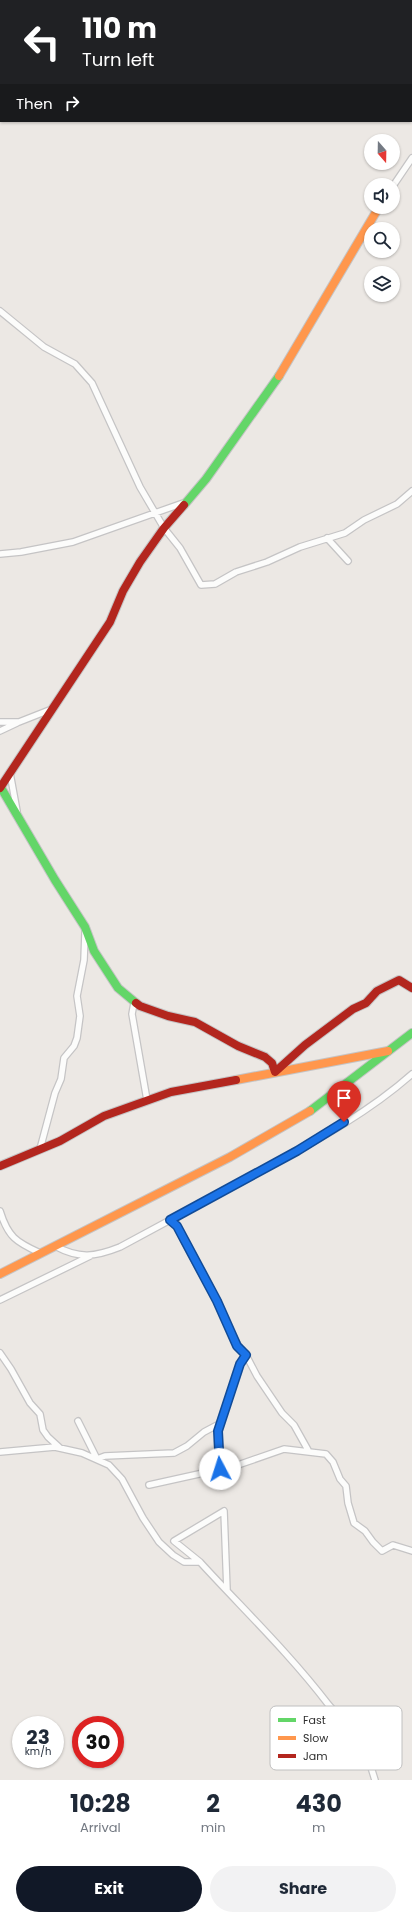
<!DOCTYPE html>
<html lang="en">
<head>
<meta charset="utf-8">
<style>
	:root { --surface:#fff; --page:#f2f2f3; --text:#1f2937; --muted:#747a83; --accent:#111827 }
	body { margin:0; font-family:Poppins,sans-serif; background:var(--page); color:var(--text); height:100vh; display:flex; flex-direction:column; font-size:15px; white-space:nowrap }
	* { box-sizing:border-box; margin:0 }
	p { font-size:13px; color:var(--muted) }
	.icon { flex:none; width:22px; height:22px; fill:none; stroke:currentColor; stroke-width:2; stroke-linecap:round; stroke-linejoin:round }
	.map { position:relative; height:1780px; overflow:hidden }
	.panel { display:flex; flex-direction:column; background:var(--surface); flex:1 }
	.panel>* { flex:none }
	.top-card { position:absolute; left:0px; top:0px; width:412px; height:122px; box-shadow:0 1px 3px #0004; background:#202124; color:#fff; overflow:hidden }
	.needle { width:26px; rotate:160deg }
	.buttons { position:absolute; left:364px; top:134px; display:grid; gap:8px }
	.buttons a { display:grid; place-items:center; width:36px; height:36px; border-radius:50%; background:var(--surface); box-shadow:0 1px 3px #0004; font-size:20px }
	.speed { position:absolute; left:12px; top:1716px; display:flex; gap:8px; font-size:20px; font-weight:700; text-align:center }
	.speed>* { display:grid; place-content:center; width:52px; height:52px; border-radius:50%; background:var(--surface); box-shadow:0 1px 3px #0004; line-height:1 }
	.speed small { font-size:10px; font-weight:400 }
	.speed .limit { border:6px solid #d22; background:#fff; color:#111 }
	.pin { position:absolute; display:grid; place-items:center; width:34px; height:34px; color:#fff; margin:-41px -17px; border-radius:50% 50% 50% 0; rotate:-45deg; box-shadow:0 0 4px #0007 }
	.pin .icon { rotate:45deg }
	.me { position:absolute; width:44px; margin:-22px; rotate:355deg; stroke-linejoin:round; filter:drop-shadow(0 0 3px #0008) }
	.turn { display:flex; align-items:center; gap:14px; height:84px; padding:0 16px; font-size:18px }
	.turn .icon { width:52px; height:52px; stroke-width:2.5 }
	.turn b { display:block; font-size:28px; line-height:34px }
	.then { display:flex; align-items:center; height:38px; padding:0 16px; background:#0003; gap:8px; font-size:15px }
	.eta { display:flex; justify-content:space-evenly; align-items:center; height:68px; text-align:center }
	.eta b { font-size:24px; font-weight:700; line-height:28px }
	.primary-button { display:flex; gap:8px; margin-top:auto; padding:8px 16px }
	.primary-button a { flex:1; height:46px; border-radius:24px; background:var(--accent); color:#fff; font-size:16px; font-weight:700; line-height:46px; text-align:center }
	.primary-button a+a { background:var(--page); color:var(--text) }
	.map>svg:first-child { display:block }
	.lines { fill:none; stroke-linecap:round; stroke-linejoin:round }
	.street-casing { stroke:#c5c4c5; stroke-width:8 }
	.fast-casing { stroke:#c5c4c5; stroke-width:10 }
	.slow-casing { stroke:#c5c4c5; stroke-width:10 }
	.jam-casing { stroke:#c5c4c5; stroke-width:10 }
	.street { stroke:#fcfcfb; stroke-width:5.5 }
	.fast { stroke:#63d668; stroke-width:8 }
	.slow { stroke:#ff974d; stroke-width:8 }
	.jam { stroke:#b3261e; stroke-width:8 }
	.route-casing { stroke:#114b97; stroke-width:10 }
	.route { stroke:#1a73e8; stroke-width:7 }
	.key { fill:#fff; stroke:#c0c0c0; stroke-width:1 }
	.key-label { font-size:11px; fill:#2e2e2e }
</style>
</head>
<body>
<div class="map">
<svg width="412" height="1780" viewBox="0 0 412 1780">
	<rect width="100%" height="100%" fill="#ece8e4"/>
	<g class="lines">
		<!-- street casing -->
		<g class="street-casing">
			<path id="street" d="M 26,1 L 27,0
				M 0,30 L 1,29
				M 393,186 L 412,158
				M 0,311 L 44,347 L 75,364 L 92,383 L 140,487 L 164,528 L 180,548 L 201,585 L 215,584 L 236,572 L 267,562 L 300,547 L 345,533 L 364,520 L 397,504 L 412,491
				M 327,538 L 348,561
				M 0,554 L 21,552 L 73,542 L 186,502
				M 0,722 L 19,722 L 52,709
				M 0,731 L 17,723
				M 10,773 L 17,811
				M 134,1003 L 132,1014 L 147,1100
				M 40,1149 L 55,1093 L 61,1079 L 64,1058 L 74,1046 L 77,1038 L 80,1016 L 77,996 L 84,960 L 85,933
				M 0,1211 C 8,1237 16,1242 40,1253
				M 55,1246 C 79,1259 95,1257 120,1247 C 166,1222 212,1197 259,1172 C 312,1143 367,1114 412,1074
				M 0,1300 L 90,1256
				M 0,1353 L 11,1369 L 30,1403 L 40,1414 L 43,1430 L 48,1437 L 60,1448
				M 246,1355 L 257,1376 L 282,1413 L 294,1425 L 308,1450
				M 78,1421 L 97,1459 L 105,1456 L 174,1453 L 187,1446 L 204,1432 L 221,1423 L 240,1364 L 246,1355 C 231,1339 226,1320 217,1301 C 204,1275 188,1252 177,1226 L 170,1220
				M 0,1452 L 55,1447 L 82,1453 L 109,1465 L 122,1479 L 143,1518 L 159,1542 L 173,1555 L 184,1562 L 200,1562 C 243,1609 289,1653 328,1704 C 336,1714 347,1722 355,1733 C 365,1746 370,1764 375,1780
				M 220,1469 C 219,1454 215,1438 221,1423
				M 149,1485 L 235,1466 L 284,1449 L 326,1454 L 333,1462 L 340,1479 L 346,1486 L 348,1503 L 354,1523 L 365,1531 L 373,1542 L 382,1551 L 393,1545 L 412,1551
				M 200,1562 L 174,1541 L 224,1511 L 227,1590"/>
		</g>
		<!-- fast casing -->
		<g class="fast-casing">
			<path id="fast" d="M 184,505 L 206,479 L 279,376
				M 0,786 L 55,880 L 85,927 L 94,951 L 118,988 L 136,1003
				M 310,1111 L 412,1033"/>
		</g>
		<!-- slow casing -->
		<g class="slow-casing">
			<path id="slow" d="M 279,376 L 379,207
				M 236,1080 L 388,1051
				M 0,1274 L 230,1157 L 310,1111"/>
		</g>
		<!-- jam casing -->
		<g class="jam-casing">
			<path id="jam" d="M 0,788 L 110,622 L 123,591 L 140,562 L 164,528 L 184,505
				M 136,1003 L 140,1006 L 168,1016 L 195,1022 L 238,1046 L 265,1057 L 272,1063 L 275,1072 L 305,1045 L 353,1009 L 366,1003 L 377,991 L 399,980 L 412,988
				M 0,1166 L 60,1141 L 104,1116 L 171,1092 L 236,1080"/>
		</g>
		<!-- street -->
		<use href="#street" class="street"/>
		<!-- fast -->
		<use href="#fast" class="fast"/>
		<!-- slow -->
		<use href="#slow" class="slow"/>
		<!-- jam -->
		<use href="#jam" class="jam"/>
	</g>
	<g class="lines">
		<!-- route casing -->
		<g class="route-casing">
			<path id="route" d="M 220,1469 L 218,1431 L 240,1364 L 246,1355 L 237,1346 L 217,1301 L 177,1226 L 170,1220 L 297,1151 L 344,1122"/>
		</g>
		<!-- route -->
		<use href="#route" class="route"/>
	</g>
	<!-- legend -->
	<rect x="270" y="1706" width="132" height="64" rx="6" class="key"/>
	<rect x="278" y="1718" width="18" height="4" fill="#63d668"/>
	<rect x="278" y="1736" width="18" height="4" fill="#ff974d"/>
	<rect x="278" y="1754" width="18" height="4" fill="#b3261e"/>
	<g class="key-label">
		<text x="303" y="1724">Fast</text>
		<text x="303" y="1742">Slow</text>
		<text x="303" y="1760">Jam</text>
	</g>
</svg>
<div class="buttons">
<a><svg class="needle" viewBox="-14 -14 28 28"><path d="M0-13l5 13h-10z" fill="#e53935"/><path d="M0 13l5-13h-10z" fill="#747a83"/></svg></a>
<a><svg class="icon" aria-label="sound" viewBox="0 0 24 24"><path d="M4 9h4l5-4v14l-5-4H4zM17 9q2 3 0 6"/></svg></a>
<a><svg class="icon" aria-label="search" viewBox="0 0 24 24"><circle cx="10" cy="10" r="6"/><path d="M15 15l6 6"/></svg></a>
<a><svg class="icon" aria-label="layers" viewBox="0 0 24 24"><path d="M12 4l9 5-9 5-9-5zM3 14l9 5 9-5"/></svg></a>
</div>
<div class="speed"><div>23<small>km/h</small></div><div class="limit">30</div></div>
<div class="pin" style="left:344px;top:1122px;background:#d93025"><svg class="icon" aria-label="arrive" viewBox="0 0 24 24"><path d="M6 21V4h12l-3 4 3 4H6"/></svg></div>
<svg class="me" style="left:220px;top:1469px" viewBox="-20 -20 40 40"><circle r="19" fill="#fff"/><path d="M0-13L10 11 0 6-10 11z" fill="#1a73e8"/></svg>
<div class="top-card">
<div class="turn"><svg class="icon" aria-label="left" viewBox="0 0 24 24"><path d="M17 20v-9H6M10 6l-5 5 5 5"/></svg><div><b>110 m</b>Turn left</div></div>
<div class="then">Then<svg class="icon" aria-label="right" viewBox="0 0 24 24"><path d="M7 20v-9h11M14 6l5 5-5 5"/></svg></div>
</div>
</div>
<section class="panel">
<div class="eta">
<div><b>10:28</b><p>Arrival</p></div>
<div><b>2</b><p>min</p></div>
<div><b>430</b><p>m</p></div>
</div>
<div class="primary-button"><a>Exit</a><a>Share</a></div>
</section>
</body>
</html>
